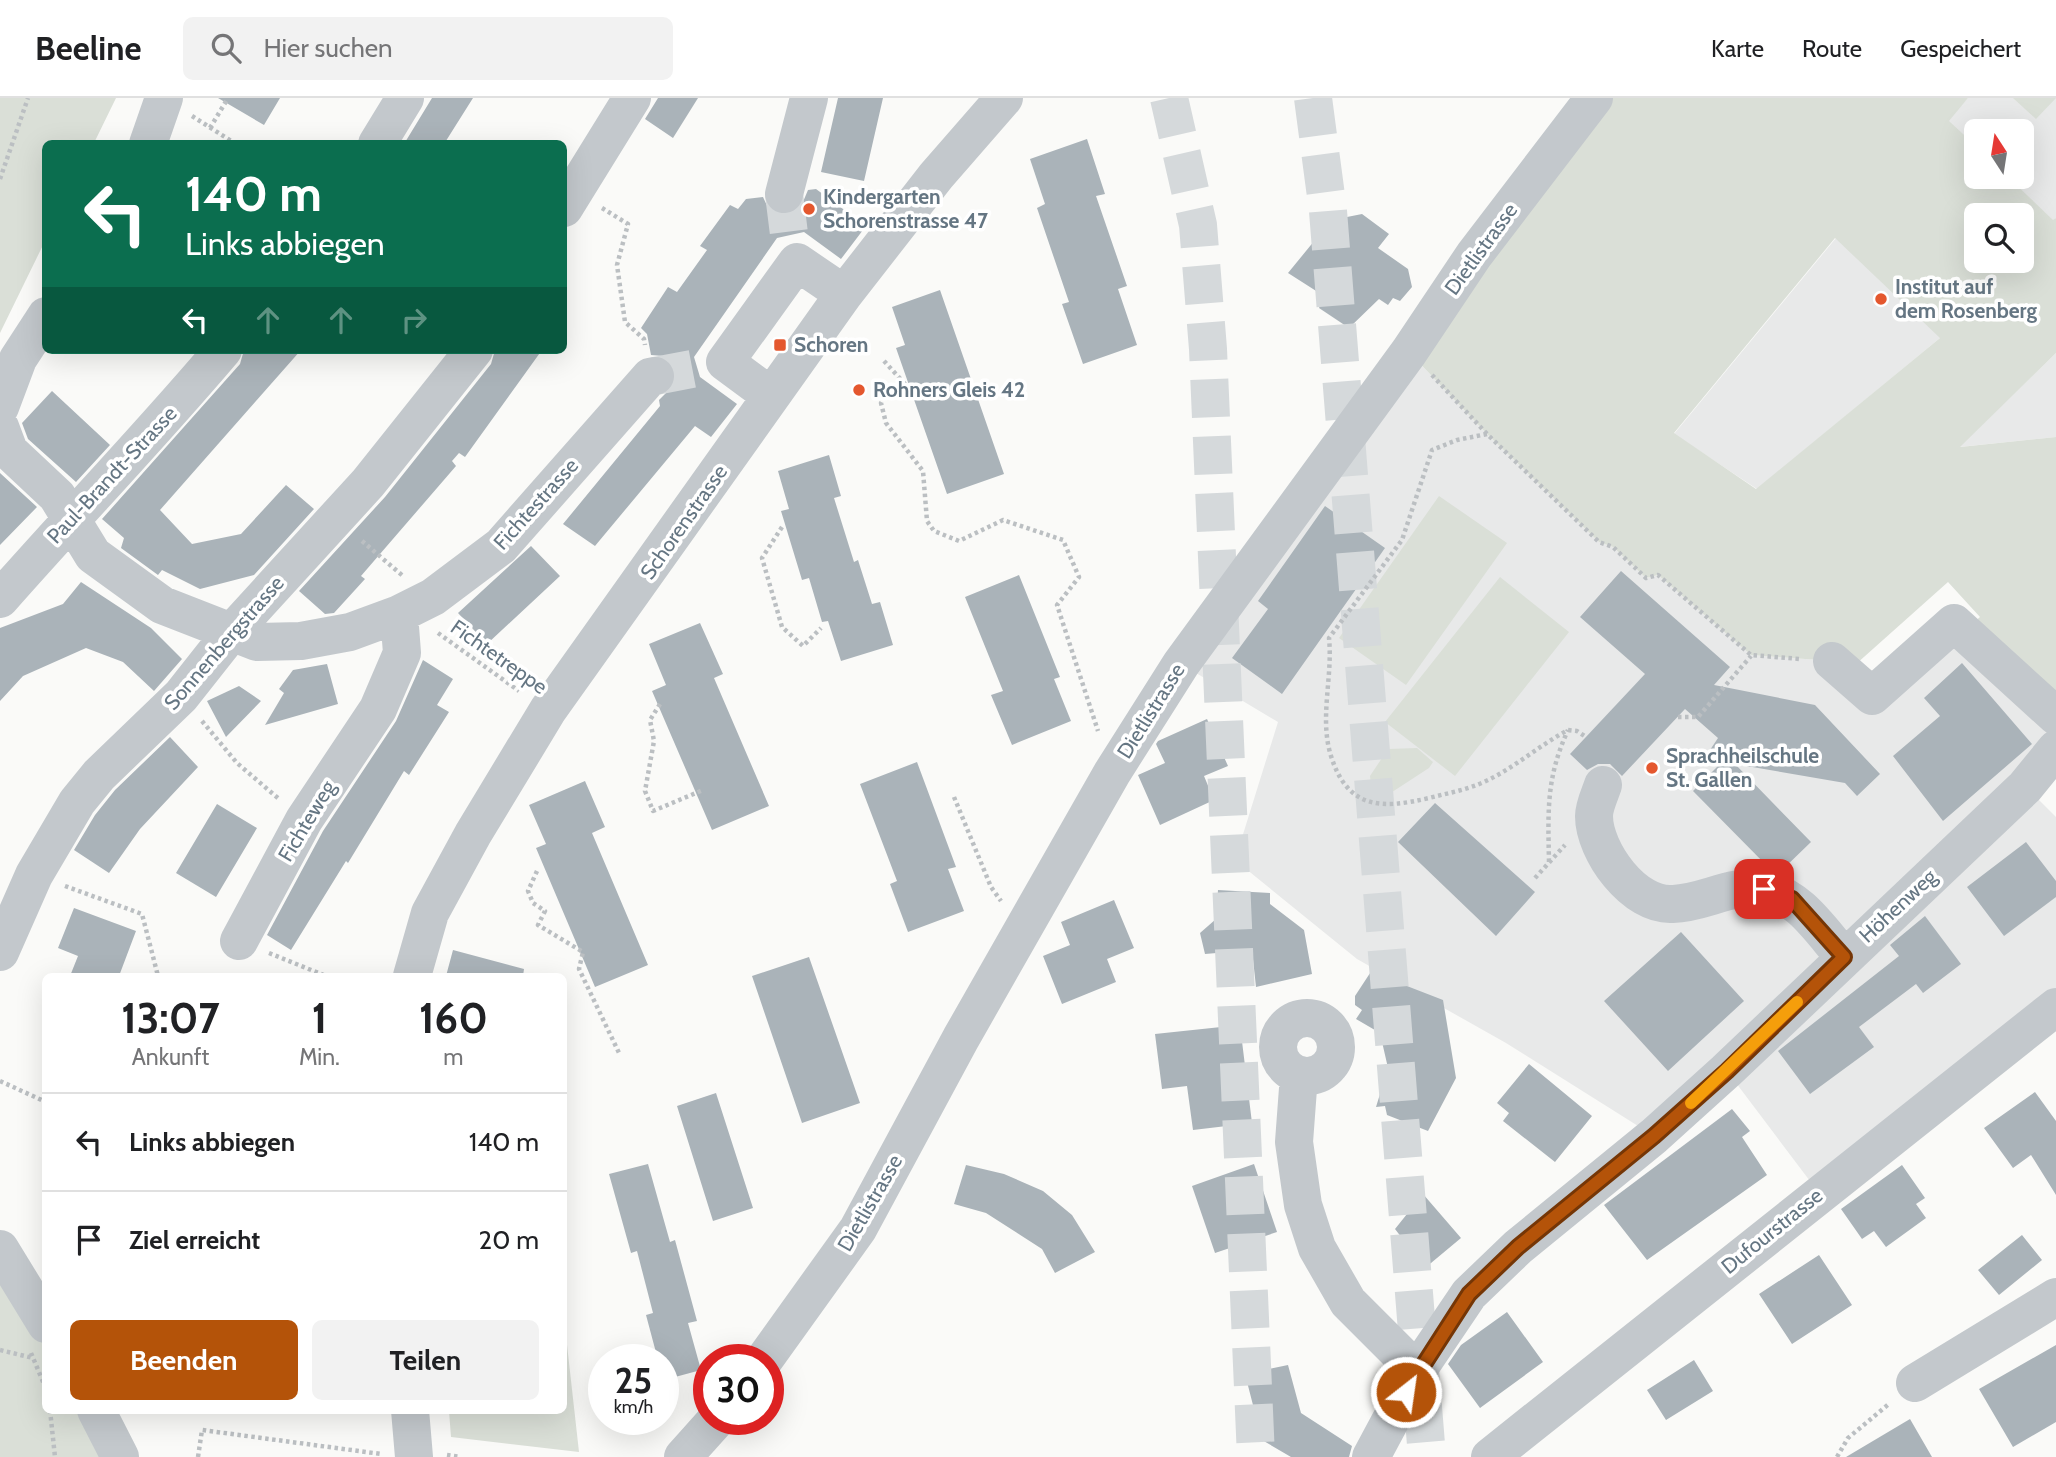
<!DOCTYPE html>
<html lang="de">
<head>
<meta charset="utf-8">
<style>
	:root { --surface:#fff; --page:#f2f2f2; --text:#202124; --muted:#757577; --line:#e0e0e0; --accent:#b45309 }
	body { margin:0; font-family:Cabin,sans-serif; background:var(--page); color:var(--text); height:100vh; display:flex; flex-direction:column; font-size:26px; white-space:nowrap }
	* { box-sizing:border-box; margin:0 }
	p { font-size:23px; color:var(--muted) }
	.icon { flex:none; width:38px; height:38px; fill:none; stroke:currentColor; stroke-width:2; stroke-linecap:round; stroke-linejoin:round }
	.map { position:relative; flex:1; overflow:hidden }
	.panel { position:absolute; left:42px; top:875px; width:525px; height:441px; display:flex; flex-direction:column; background:var(--surface); border-radius:10px; box-shadow:0 7px 28px #0002 }
	.panel>* { flex:none }
	.top-card { position:absolute; left:42px; top:42px; width:525px; height:214px; border-radius:10px; box-shadow:0 7px 28px #0002; background:#0b6e4f; color:#fff; overflow:hidden }
	.needle { width:46px; rotate:348deg }
	.controls { position:absolute; left:1964px; top:21px; display:grid; gap:14px }
	.controls a { display:grid; place-items:center; width:70px; height:70px; border-radius:10px; background:var(--surface); box-shadow:0 7px 28px #0002; font-size:35px }
	.speed { position:absolute; left:588px; top:1246px; display:flex; gap:14px; font-size:35px; font-weight:700; text-align:center }
	.speed>* { display:grid; place-content:center; width:91px; height:91px; border-radius:50%; background:var(--surface); box-shadow:0 7px 28px #0002; line-height:1 }
	.speed small { font-size:18px; font-weight:400 }
	.speed .limit { border:10px solid #d22; background:#fff; color:#111 }
	.pin { position:absolute; display:grid; place-items:center; width:60px; height:60px; color:#fff; margin:-30px; border-radius:14px; box-shadow:0 4px 10px #0006 }
	.me { position:absolute; width:77px; margin:-38px; rotate:30deg; stroke-linejoin:round; filter:drop-shadow(0 0 5px #0008) }
	.turn { display:flex; align-items:center; gap:24px; height:147px; padding:0 28px; font-size:32px }
	.turn .icon { width:91px; height:91px; stroke-width:2.5 }
	.turn b { display:block; font-size:49px; line-height:60px }
	.lanes { display:flex; align-items:center; height:66px; padding:0 28px; background:#0003; justify-content:center; gap:35px; direction:ltr }
	.lanes .off { opacity:.35 }
	.eta { display:flex; justify-content:space-evenly; align-items:center; height:119px; text-align:center }
	.eta b { font-size:42px; font-weight:700; line-height:49px }
	.action { display:flex; gap:14px; margin-top:auto; padding:14px 28px }
	.action a { flex:1; height:80px; border-radius:10px; background:var(--accent); color:#fff; font-size:28px; font-weight:700; line-height:80px; text-align:center }
	.action a+a { background:var(--page); color:var(--text) }
	ul { padding:0; list-style:none }
	li { display:flex; align-items:center; gap:21px; height:98px; padding:0 28px; border-top:2px solid var(--line) }
	li div { flex:1 }
	li b { display:block; font-size:26px }
	li em { font-style:normal }
	header { display:flex; align-items:center; gap:42px; box-sizing:border-box; height:98px; padding:0 35px; background:var(--surface); border-bottom:2px solid var(--line) }
	header strong { font-size:33px }
	nav { display:flex; gap:38px; margin-inline-start:auto; font-size:24px }
	.search { width:490px; height:63px; background:var(--page); display:flex; align-items:center; gap:18px; box-sizing:border-box; padding:0 24px; border-radius:10px; color:var(--muted); font-size:26px }
	.map>svg:first-child { display:block }
	.built { fill:#e8e9e9; fill-rule:evenodd }
	.green { fill:#dadfd7; fill-rule:evenodd }
	.building { fill:#aab3b9 }
	.lines { fill:none; stroke-linecap:round; stroke-linejoin:round }
	.minor-tunnel { stroke:#d5d9db; stroke-width:38; stroke-dasharray:38 19; stroke-linecap:butt }
	.highway-tunnel { stroke:#d5d9db; stroke-width:38; stroke-dasharray:38 19; stroke-linecap:butt }
	.path { stroke:#bbbfc2; stroke-width:4.5; stroke-dasharray:3.5 3.5; stroke-linecap:butt }
	.minor { stroke:#c3c8cc; stroke-width:38 }
	.route-casing { stroke:#753606; stroke-width:18 }
	.route { stroke:#b45309; stroke-width:12 }
	.slow { stroke:#f59e0b; stroke-width:12 }
	.poi-dot { fill:#e4572e; stroke:#fff; stroke-width:2.5 }
	.labels { text-anchor:middle; stroke-width:7; stroke-linejoin:round; paint-order:stroke }
	.poi-label { font-size:21px; font-weight:bold; fill:#657683; stroke:#fff; text-anchor:start }
	.street-label { font-size:21px; fill:#657683; stroke:#fff }
</style>
</head>
<body>
<header>
<strong>Beeline</strong>
<div class="search"><svg class="icon" aria-label="search" viewBox="0 0 24 24"><circle cx="10" cy="10" r="6"/><path d="M15 15l6 6"/></svg>Hier suchen</div>
<nav><a>Karte</a><a>Route</a><a>Gespeichert</a></nav>
</header>
<div class="map">
<svg width="2056" height="1359" viewBox="0 0 2056 1359">
	<rect width="100%" height="100%" fill="#fafaf8"/>
	<!-- built -->
	<path class="built" d="M 1968,0 L 2056,0 L 2056,120 L 2021,156 L 2021,117 L 1976,117 L 1976,163 L 1940,240 L 1757,391 L 1674,336 L 1836,140 ZM 1976,33 L 2021,33 L 2021,79 L 1976,79 Z
		M 1409,254 L 1487,336 L 1599,444 L 1613,449 L 1646,480 L 1658,477 L 1751,557 L 1832,563 L 1872,598 L 1954,525 L 2056,618 L 2026,689 L 2056,719 L 2056,910 L 1819,1095 L 1727,973 L 1654,1038 L 1506,945 L 1357,861 L 1235,762 L 1278,624 L 1181,566 Z
		M 2056,255 L 2056,339 L 1959,349 Z"/>
	<!-- green -->
	<path class="green" d="M 0,0 L 116,0 L 94,45 L 46,46 L 45,143 L 0,235 Z
		M 1595,0 L 1968,0 L 1949,23 L 1976,48 L 1976,79 L 2008,79 L 2053,122 L 2056,120 L 2056,255 L 1960,349 L 2056,339 L 2056,618 L 1963,534 L 1980,519 L 1948,484 L 1846,575 L 1832,563 L 1751,557 L 1658,477 L 1646,480 L 1613,449 L 1599,444 L 1487,336 L 1409,254 ZM 1976,117 L 2021,117 L 2021,163 L 1976,163 ZM 1835,140 L 1940,240 L 1756,391 L 1674,335 Z
		M 2013,0 L 2056,0 L 2036,21 Z
		M 1439,398 L 1507,445 L 1406,587 L 1339,540 Z
		M 1500,479 L 1569,534 L 1455,678 L 1385,624 Z
		M 1417,650 L 1433,664 L 1429,670 L 1386,698 L 1372,696 L 1370,678 L 1388,651 Z
		M 0,1151 L 45,1226 L 46,1312 L 96,1313 L 120,1359 L 0,1359 Z
		M 564,1220 L 579,1354 L 451,1339 L 449,1313 L 564,1312 Z"/>
	<!-- building -->
	<path class="building" d="M 218,0 L 280,0 L 264,27 Z
		M 432,0 L 473,0 L 444,46 L 404,46 Z
		M 658,0 L 698,0 L 673,40 L 645,21 Z
		M 838,0 L 883,0 L 864,83 L 821,74 Z
		M 1087,41 L 1105,96 L 1096,98 L 1127,188 L 1118,191 L 1137,247 L 1083,266 L 1062,206 L 1069,204 L 1037,110 L 1045,106 L 1030,61 Z
		M 816,91 L 866,128 L 841,161 L 804,134 L 777,140 L 694,259 L 700,279 L 737,306 L 711,339 L 695,328 L 595,448 L 563,426 L 660,308 L 659,302 L 675,286 L 676,274 L 672,264 L 663,258 L 651,257 L 647,236 L 641,230 L 668,189 L 677,194 L 707,152 L 700,148 L 730,107 L 738,111 L 746,101 L 763,99 L 769,112 L 778,117 L 789,117 L 800,111 L 808,92 Z
		M 1362,116 L 1389,136 L 1378,150 L 1408,171 L 1412,189 L 1400,203 L 1393,200 L 1388,207 L 1379,201 L 1349,230 L 1319,210 L 1324,198 L 1288,175 L 1315,142 L 1325,149 L 1347,119 Z
		M 940,192 L 1004,376 L 947,396 L 896,250 L 905,247 L 892,209 Z
		M 244,252 L 301,252 L 160,412 L 192,446 L 241,436 L 286,387 L 314,411 L 254,477 L 200,491 L 162,472 L 158,477 L 121,450 L 124,440 L 102,421 L 240,266 Z
		M 495,252 L 542,252 L 465,359 L 459,355 L 452,363 L 456,368 L 361,478 L 365,481 L 334,515 L 325,516 L 299,493 L 385,399 L 491,266 Z
		M 52,293 L 110,347 L 76,384 L 28,341 L 22,325 Z
		M 829,357 L 841,398 L 834,400 L 854,464 L 858,462 L 872,506 L 880,504 L 893,547 L 841,563 L 828,523 L 822,524 L 809,480 L 802,482 L 781,413 L 789,411 L 778,373 Z
		M 0,375 L 37,409 L 0,447 Z
		M 1325,408 L 1385,450 L 1282,596 L 1232,560 L 1268,511 L 1258,503 Z
		M 531,448 L 560,478 L 487,546 L 458,515 Z
		M 1621,473 L 1730,569 L 1714,587 L 1815,607 L 1880,676 L 1857,698 L 1845,685 L 1735,666 L 1811,744 L 1781,773 L 1769,770 L 1693,693 L 1722,664 L 1704,661 L 1718,640 L 1685,611 L 1622,678 L 1610,666 L 1598,666 L 1587,672 L 1570,656 L 1645,576 L 1580,519 Z
		M 1019,477 L 1060,579 L 1054,581 L 1071,623 L 1012,647 L 991,597 L 1003,593 L 965,499 Z
		M 81,484 L 151,530 L 182,561 L 154,593 L 123,564 L 86,550 L 23,578 L 0,603 L 0,530 L 63,506 Z
		M 700,525 L 723,576 L 714,580 L 769,708 L 712,732 L 652,593 L 666,587 L 649,546 Z
		M 423,562 L 453,581 L 437,607 L 449,614 L 409,677 L 404,673 L 348,765 L 346,763 L 291,852 L 267,837 L 323,733 L 396,623 Z
		M 1962,565 L 2032,646 L 1943,723 L 1893,658 L 1940,618 L 1924,600 Z
		M 327,566 L 338,606 L 265,627 L 284,595 L 279,591 L 293,572 Z
		M 239,588 L 261,603 L 226,639 L 207,603 Z
		M 1207,621 L 1228,668 L 1204,678 L 1214,702 L 1160,727 L 1138,677 L 1165,665 L 1156,646 L 1158,643 Z
		M 170,639 L 198,669 L 140,731 L 109,775 L 74,752 L 95,717 L 115,692 Z
		M 917,664 L 956,769 L 948,771 L 964,813 L 908,834 L 890,786 L 897,783 L 860,686 Z
		M 585,683 L 605,729 L 592,735 L 648,867 L 595,889 L 536,750 L 546,746 L 529,707 Z
		M 1435,705 L 1535,794 L 1496,838 L 1398,744 Z
		M 217,706 L 257,730 L 216,799 L 176,775 Z
		M 2026,744 L 2056,783 L 2056,799 L 2004,838 L 1967,789 Z
		M 1218,792 L 1270,795 L 1270,806 L 1304,832 L 1312,876 L 1256,889 L 1252,852 L 1205,856 L 1200,835 L 1216,821 Z
		M 1114,802 L 1134,850 L 1107,861 L 1116,884 L 1062,906 L 1043,858 L 1070,847 L 1061,824 Z
		M 74,810 L 136,833 L 119,878 L 70,878 L 78,858 L 58,850 Z
		M 1925,818 L 1961,866 L 1923,895 L 1916,886 L 1859,929 L 1874,949 L 1810,996 L 1778,953 L 1899,858 L 1890,847 Z
		M 1681,834 L 1744,903 L 1668,973 L 1604,903 Z
		M 453,852 L 524,871 L 523,878 L 446,878 Z
		M 809,859 L 860,1005 L 802,1025 L 752,878 Z
		M 1376,866 L 1399,877 L 1394,883 L 1443,902 L 1456,980 L 1428,1033 L 1387,1017 L 1385,1008 L 1376,1009 L 1388,970 L 1380,935 L 1356,921 L 1362,912 L 1355,907 L 1355,898 Z
		M 1240,927 L 1252,1025 L 1193,1032 L 1187,988 L 1162,991 L 1155,936 Z
		M 1529,966 L 1592,1018 L 1555,1064 L 1503,1023 L 1509,1015 L 1497,1005 Z
		M 2035,994 L 2056,1023 L 2056,1097 L 2031,1057 L 2013,1070 L 1984,1030 Z
		M 716,995 L 753,1110 L 713,1123 L 677,1008 Z
		M 1732,1011 L 1750,1033 L 1742,1039 L 1767,1077 L 1647,1162 L 1604,1107 Z
		M 648,1066 L 670,1144 L 675,1142 L 697,1223 L 688,1225 L 701,1272 L 664,1282 L 663,1262 L 658,1262 L 646,1217 L 653,1215 L 637,1153 L 631,1155 L 609,1076 Z
		M 1254,1066 L 1277,1134 L 1215,1155 L 1192,1088 Z
		M 966,1067 L 1004,1076 L 1043,1093 L 1072,1117 L 1095,1154 L 1055,1175 L 1042,1151 L 986,1115 L 954,1106 Z
		M 1902,1067 L 1925,1100 L 1916,1106 L 1926,1120 L 1886,1149 L 1874,1133 L 1862,1141 L 1841,1111 Z
		M 1423,1096 L 1461,1140 L 1425,1170 L 1395,1131 Z
		M 2022,1137 L 2042,1162 L 1999,1197 L 1978,1172 Z
		M 1819,1157 L 1852,1207 L 1792,1246 L 1759,1196 Z
		M 1507,1214 L 1543,1264 L 1480,1310 L 1448,1266 L 1461,1247 Z
		M 2056,1247 L 2056,1324 L 2013,1349 L 1979,1291 Z
		M 1694,1262 L 1713,1293 L 1666,1322 L 1647,1292 Z
		M 1288,1267 L 1301,1315 L 1352,1348 L 1349,1359 L 1291,1359 L 1262,1342 L 1245,1276 Z
		M 1910,1321 L 1932,1359 L 1846,1359 Z"/>
	<g class="lines">
		<!-- minor-tunnel -->
		<path class="minor-tunnel" d="M 784,96 L 789,136
			M 655,278 L 697,270"/>
		<!-- highway-tunnel -->
		<path class="highway-tunnel" d="M 1169,0 L 1198,127 L 1208,251 L 1256,1359
			M 1313,0 L 1328,113 L 1427,1359"/>
		<!-- path -->
		<path class="path" d="M 192,18 L 236,46
			M 210,30 L 228,0
			M 0,81 L 28,0
			M 602,110 L 628,126 L 617,167 L 625,224 L 644,241 L 645,247
			M 884,263 L 905,286 L 889,291 L 881,305 L 886,325 L 923,373 L 927,423 L 934,433 L 959,443 L 1003,422 L 1063,442 L 1079,479 L 1057,507 L 1098,633
			M 1432,277 L 1487,336 L 1599,444 L 1613,449 L 1646,480 L 1658,477 L 1751,557 L 1800,561
			M 1487,336 L 1457,342 L 1432,352 L 1402,442 L 1329,540 C 1333,579 1319,620 1331,658 C 1348,712 1382,711 1429,700 C 1448,695 1467,692 1486,683 C 1514,670 1540,647 1568,632 L 1577,633 L 1586,639
			M 782,429 L 762,460 L 782,529 L 803,548 L 821,530
			M 362,443 L 403,478
			M 438,535 L 519,593
			M 660,606 L 650,622 L 654,643 L 645,693 L 653,713 L 703,692
			M 1678,619 L 1698,619 L 1751,558
			M 202,623 L 237,665 L 279,701
			M 954,699 L 991,789 L 1001,803
			M 1549,764 C 1548,713 1546,680 1568,632
			M 537,773 L 528,793 L 533,805 L 545,813 L 538,827 L 583,854 L 579,871 L 620,957
			M 1535,780 L 1565,747
			M 65,788 L 142,816 L 158,878
			M 269,855 L 326,878
			M 0,983 L 46,1004
			M 0,1252 L 33,1260
			M 31,1255 L 46,1291
			M 50,1312 L 55,1359
			M 447,1357 L 460,1359
			M 198,1359 L 202,1332 L 381,1356
			M 1837,1359 L 1848,1340 L 1890,1305"/>
		<!-- minor -->
		<path class="minor" d="M 148,46 L 164,0
			M 377,46 L 405,0
			M 784,96 L 809,0
			M 564,110 L 632,0
			M 771,298 L 725,264 L 797,164 L 844,196
			M 0,309 L 18,261 L 46,218
			M 0,329 L 9,353 L 57,398 L 93,457 L 162,507 L 257,544 L 301,543 L 350,534 L 399,516 L 433,499 L 501,448 L 650,279 L 655,278
			M 0,501 C 74,417 151,337 223,252
			M 1832,563 L 1872,598 L 1954,525 L 2056,618
			M 1603,687 C 1600,696 1594,708 1594,718 C 1594,753 1634,809 1673,806 C 1705,805 1730,786 1763,791 C 1799,797 1821,833 1844,859
			M 239,843 L 304,722 L 378,611 L 402,555 L 399,516
			M 0,854 L 34,777 L 77,704 L 99,677 L 181,598 L 230,536 L 368,385 L 474,252
			M 412,878 L 430,815 L 473,736 L 548,612 L 844,196 L 936,78 L 1004,0
			M1278 949a29 29 0 1 1 58 0a29 29 0 1 1-58 0Z
			M 1299,977 L 1294,1044 L 1303,1107 L 1317,1150 L 1348,1204 L 1417,1273
			M 0,1151 L 46,1226
			M 764,1262 L 858,1131 L 961,940 L 1112,675 L 1181,566 L 1409,254 L 1474,157 L 1594,0
			M 1915,1285 L 2056,1199
			M 96,1312 L 120,1359
			M 410,1312 L 414,1359
			M 683,1359 L 717,1321
			M 1371,1359 L 1417,1273 L 1469,1196 L 1518,1149 L 1654,1038 L 1726,973 L 2025,689 L 2056,651
			M 1490,1359 L 2056,909"/>
	</g>
	<g class="lines">
		<!-- route casing -->
		<g class="route-casing">
			<path id="route" d="M 1406,1294 L 1469,1196 L 1518,1149 L 1654,1038 L 1727,973 L 1844,859 L 1792,801 L 1764,791"/>
		</g>
		<!-- route -->
		<use href="#route" class="route"/>
		<!-- slow -->
		<path class="slow" d="M 1691,1005 L 1797,904"/>
	</g>
	<!-- markers -->
	<g class="poi-dot">
		<circle cx="809" cy="111" r="7"/>
		<circle cx="1881" cy="201" r="7"/>
		<rect x="773" y="240" width="14" height="14" rx="3.5"/>
		<circle cx="859" cy="292" r="7"/>
		<circle cx="1652" cy="670" r="7"/>
	</g>
	<g class="labels">
		<!-- poi labels -->
		<g class="poi-label">
			<text x="823" y="106">Kindergarten<tspan x="823" dy="24">Schorenstrasse 47</tspan></text>
			<text x="1895" y="196">Institut auf<tspan x="1895" dy="24">dem Rosenberg</tspan></text>
			<text x="794" y="254">Schoren</text>
			<text x="873" y="299">Rohners Gleis 42</text>
			<text x="1666" y="665">Sprachheilschule<tspan x="1666" dy="24">St. Gallen</tspan></text>
		</g>
		<!-- street labels -->
		<g class="street-label">
			<text transform="translate(1481 151) rotate(-54)" y="7">Dietlistrasse</text>
			<text transform="translate(112 377) rotate(-47)" y="7">Paul-Brandt-Strasse</text>
			<text transform="translate(536 406) rotate(-48)" y="7">Fichtestrasse</text>
			<text transform="translate(684 424) rotate(-55)" y="7">Schorenstrasse</text>
			<text transform="translate(224 545) rotate(-49)" y="7">Sonnenbergstrasse</text>
			<text transform="translate(499 559) rotate(35)" y="7">Fichtetreppe</text>
			<text transform="translate(1151 613) rotate(-58)" y="7">Dietlistrasse</text>
			<text transform="translate(307 723) rotate(-59)" y="7">Fichteweg</text>
			<text transform="translate(1898 808) rotate(-43)" y="7">Höhenweg</text>
			<text transform="translate(870 1105) rotate(-60)" y="7">Dietlistrasse</text>
			<text transform="translate(1772 1133) rotate(-39)" y="7">Dufourstrasse</text>
		</g>
	</g>
</svg>
<div class="controls">
<a><svg class="needle" viewBox="-14 -14 28 28"><path d="M0-13l5 13h-10z" fill="#e53935"/><path d="M0 13l5-13h-10z" fill="#757577"/></svg></a>
<a><svg class="icon" aria-label="search" viewBox="0 0 24 24"><circle cx="10" cy="10" r="6"/><path d="M15 15l6 6"/></svg></a>
</div>
<div class="speed"><div>25<small>km/h</small></div><div class="limit">30</div></div>
<div class="pin" style="left:1764px;top:791px;background:#d93025"><svg class="icon" aria-label="arrive" viewBox="0 0 24 24"><path d="M6 21V4h12l-3 4 3 4H6"/></svg></div>
<svg class="me" style="left:1406px;top:1294px" viewBox="-20 -20 40 40"><circle r="17" fill="#b45309" stroke="#fff" stroke-width="3"/><path d="M0-11L8 9 0 5-8 9z" fill="#fff"/></svg>
<div class="top-card">
<div class="turn"><svg class="icon" aria-label="left" viewBox="0 0 24 24"><path d="M17 20v-9H6M10 6l-5 5 5 5"/></svg><div><b>140 m</b>Links abbiegen</div></div>
<div class="lanes"><svg class="icon" aria-label="left" viewBox="0 0 24 24"><path d="M17 20v-9H6M10 6l-5 5 5 5"/></svg><svg class="icon off" aria-label="ahead" viewBox="0 0 24 24"><path d="M12 20V5M6 11l6-6 6 6"/></svg><svg class="icon off" aria-label="ahead" viewBox="0 0 24 24"><path d="M12 20V5M6 11l6-6 6 6"/></svg><svg class="icon off" aria-label="right" viewBox="0 0 24 24"><path d="M7 20v-9h11M14 6l5 5-5 5"/></svg></div>
</div>
<section class="panel">
<div class="eta">
<div><b>13:07</b><p>Ankunft</p></div>
<div><b>1</b><p>Min.</p></div>
<div><b>160</b><p>m</p></div>
</div>
<ul>
<li><svg class="icon" aria-label="left" viewBox="0 0 24 24"><path d="M17 20v-9H6M10 6l-5 5 5 5"/></svg><div><b>Links abbiegen</b></div><em>140 m</em></li>
<li><svg class="icon" aria-label="arrive" viewBox="0 0 24 24"><path d="M6 21V4h12l-3 4 3 4H6"/></svg><div><b>Ziel erreicht</b></div><em>20 m</em></li>
</ul>
<div class="action"><a>Beenden</a><a>Teilen</a></div>
</section>
</div>
</body>
</html>
